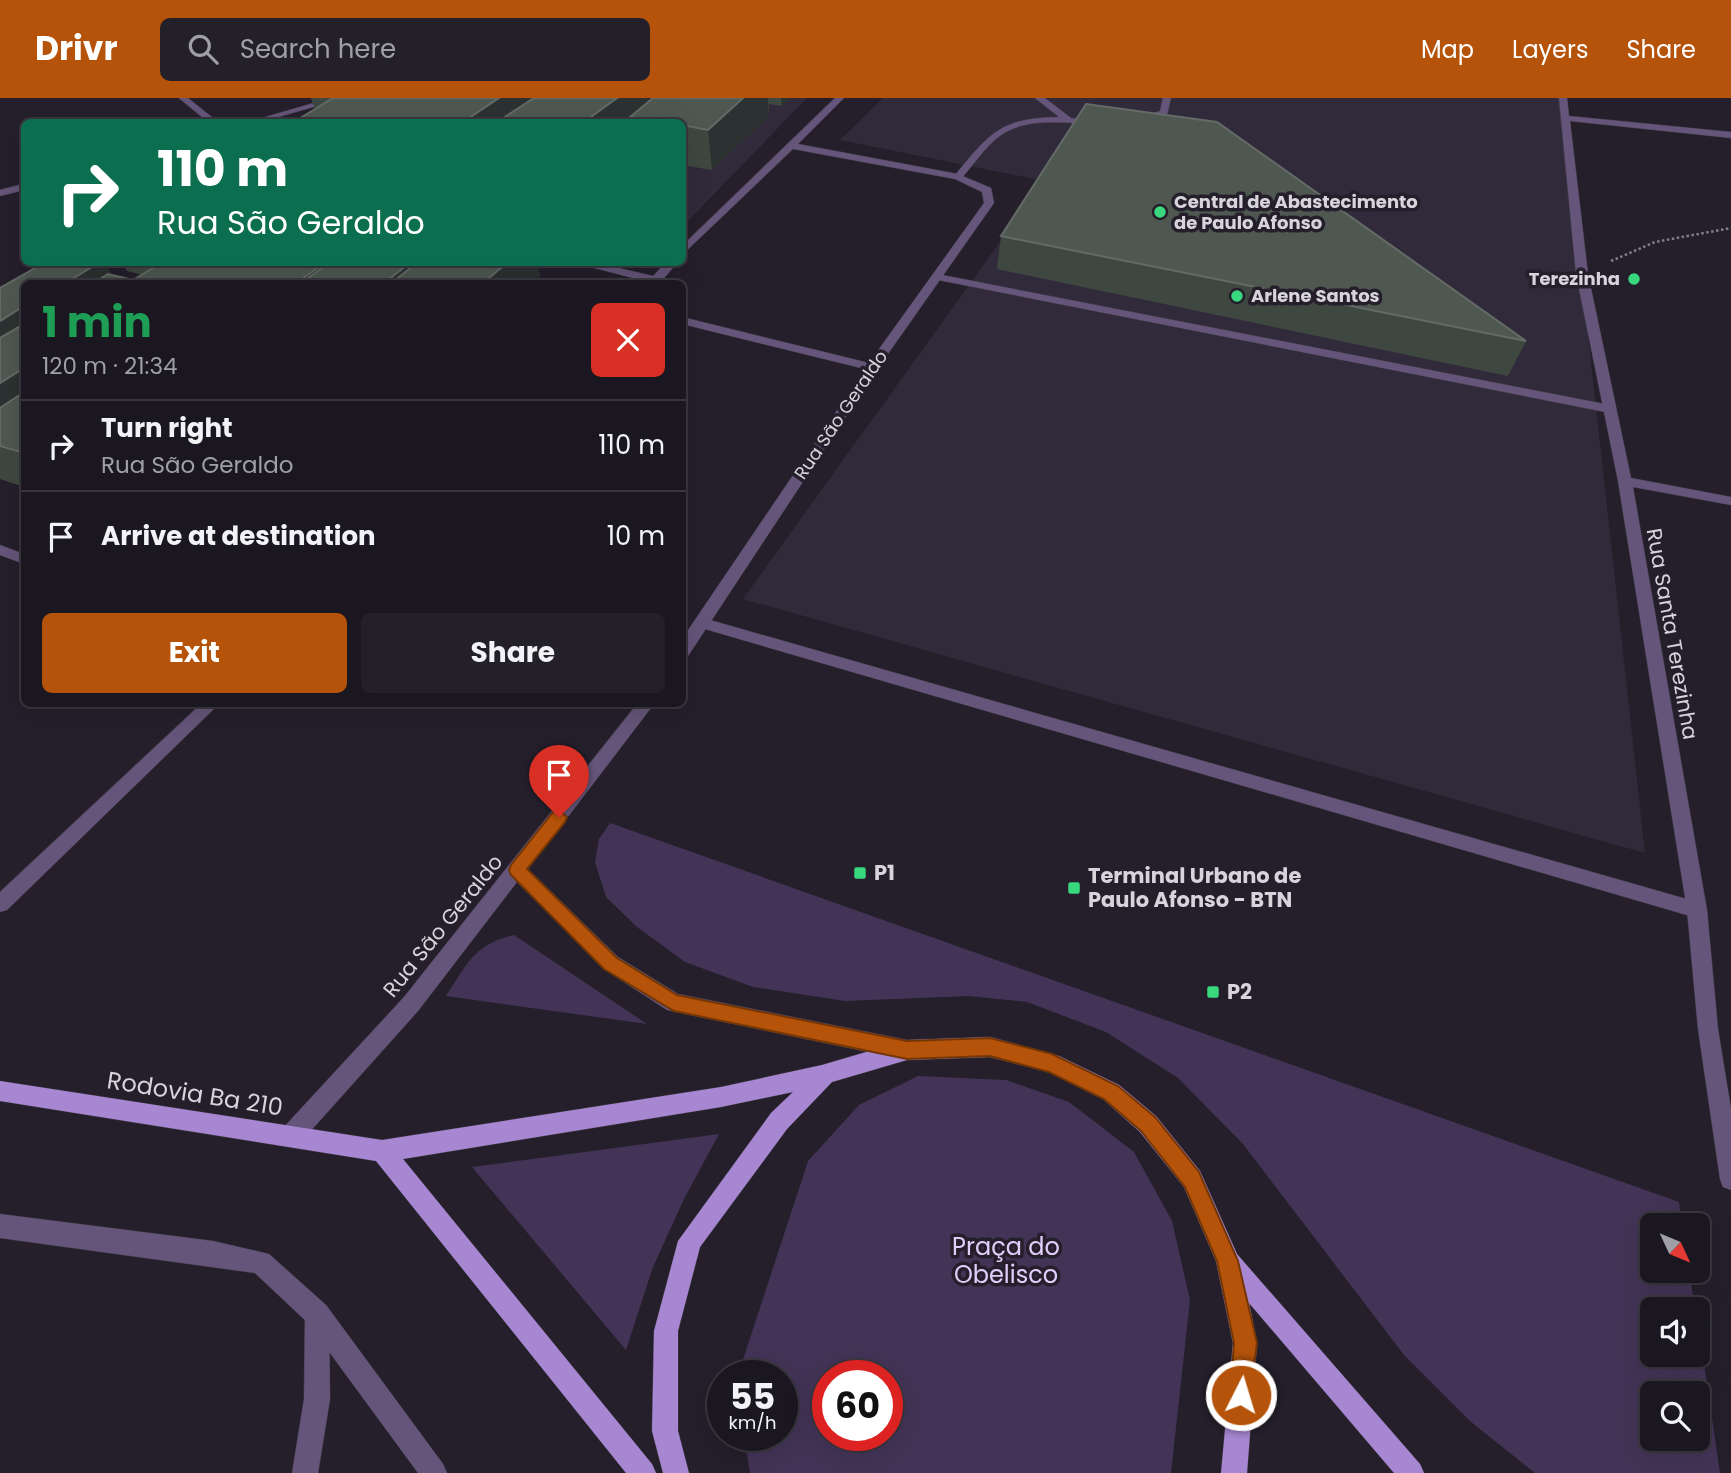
<!DOCTYPE html>
<html lang="en">
<head>
<meta charset="utf-8">
<style>
	:root { --surface:#1b1720; --page:#242029; --text:#f1f3f6; --muted:#a09fa5; --line:#39363e; --accent:#b45309 }
	body { margin:0; font-family:Poppins,sans-serif; background:var(--page); color:var(--text); height:100vh; display:flex; flex-direction:column; font-size:26px; white-space:nowrap }
	* { box-sizing:border-box; margin:0 }
	p { font-size:23px; color:var(--muted) }
	.icon { flex:none; width:38px; height:38px; fill:none; stroke:currentColor; stroke-width:2; stroke-linecap:round; stroke-linejoin:round }
	.map { position:relative; flex:1; overflow:hidden }
	.sheet { position:absolute; left:21px; top:182px; width:665px; height:427px; display:flex; flex-direction:column; background:var(--surface); border-radius:10px; box-shadow:0 7px 28px #0002,0 0 0 2px var(--line) }
	.sheet>* { flex:none }
	.banner { position:absolute; left:21px; top:21px; width:665px; height:147px; border-radius:10px; box-shadow:0 7px 28px #0002,0 0 0 2px var(--line); background:#0b6e4f; color:#fff; overflow:hidden }
	.needle { width:46px; rotate:134deg }
	.fabs { position:absolute; left:1640px; top:1115px; display:grid; gap:14px }
	.fabs a { display:grid; place-items:center; width:70px; height:70px; border-radius:10px; background:var(--surface); box-shadow:0 7px 28px #0002,0 0 0 2px var(--line); font-size:35px }
	.speed { position:absolute; left:707px; top:1262px; display:flex; gap:14px; font-size:35px; font-weight:700; text-align:center }
	.speed>* { display:grid; place-content:center; width:91px; height:91px; border-radius:50%; background:var(--surface); box-shadow:0 7px 28px #0002,0 0 0 2px var(--line); line-height:1 }
	.speed small { font-size:18px; font-weight:400 }
	.speed .limit { border:10px solid #d22; background:#fff; color:#111 }
	.pin { position:absolute; display:grid; place-items:center; width:60px; height:60px; color:#fff; margin:-72px -30px; border-radius:50% 50% 50% 0; rotate:-45deg; box-shadow:0 0 7px #0007 }
	.pin .icon { rotate:45deg }
	.me { position:absolute; width:77px; margin:-38px; rotate:5deg; stroke-linejoin:round; filter:drop-shadow(0 0 5px #0008) }
	.turn { display:flex; align-items:center; gap:24px; height:147px; padding:0 21px; font-size:32px }
	.turn .icon { width:91px; height:91px; stroke-width:2.5 }
	.turn b { display:block; font-size:49px; line-height:60px }
	.round { display:grid; place-items:center; flex:none; width:74px; height:74px; border-radius:10px; background:var(--page) }
	.summary { display:flex; align-items:center; justify-content:space-between; height:119px; padding:0 21px }
	h1 { font-size:42px; font-weight:700; line-height:52px; color:#1e9e55 }
	.cta { display:flex; gap:14px; margin-top:auto; padding:14px 21px }
	.cta a { flex:1; height:80px; border-radius:10px; background:var(--accent); color:#fff; font-size:28px; font-weight:700; line-height:80px; text-align:center }
	.cta a+a { background:var(--page); color:var(--text) }
	ul { padding:0; list-style:none }
	li { display:flex; align-items:center; gap:21px; height:91px; padding:0 21px; border-top:2px solid var(--line) }
	li div { flex:1 }
	li b { display:block; font-size:26px }
	li em { font-style:normal }
	header { display:flex; align-items:center; gap:42px; box-sizing:border-box; height:98px; padding:0 35px; background:var(--accent); color:#fff }
	header strong { font-size:33px }
	nav { display:flex; gap:38px; margin-inline-start:auto; font-size:24px }
	.search { width:490px; height:63px; background:var(--page); display:flex; align-items:center; gap:18px; box-sizing:border-box; padding:0 24px; border-radius:10px; color:var(--muted); font-size:26px }
	.map>svg:first-child { display:block }
	.built { fill:#312a3b }
	.green { fill:#433457; fill-rule:evenodd }
	.lines { fill:none; stroke-linecap:round; stroke-linejoin:round }
	.lane-casing { stroke:#413c47; stroke-width:1 }
	.street-casing { stroke:#413c47; stroke-width:1 }
	.primary-casing { stroke:#413c47; stroke-width:1 }
	.path { stroke:#837f89; stroke-width:2.5; stroke-dasharray:2.5 2.5; stroke-linecap:butt }
	.lane { fill:#65557a; fill-rule:evenodd }
	.street { fill:#65557a; fill-rule:evenodd }
	.primary { fill:#a887d2; fill-rule:evenodd }
	.wall { fill:#3e4841 }
	.shaded-wall { fill:#2c3231 }
	.building { fill:#4e5851; stroke:#646b67; stroke-width:2 }
	.route { fill:#b45309; stroke:#753606; stroke-width:2 }
	.poi-dot { fill:#39d87f; stroke:#241f2b; stroke-width:2.5 }
	.labels { text-anchor:middle; stroke-width:7; stroke-linejoin:round; paint-order:stroke }
	.far-poi-label { font-size:18px; font-weight:bold; fill:#d7d4dc; stroke:#241f2b; text-anchor:start }
	.far-street-label { font-size:18px; fill:#d7d4dc; stroke:#241f2b }
	.street-label { font-size:21px; fill:#d7d4dc; stroke:#241f2b }
	.poi-label { font-size:21px; font-weight:bold; fill:#d7d4dc; stroke:#241f2b; text-anchor:start }
	.near-street-label { font-size:24px; fill:#d7d4dc; stroke:#241f2b }
	.near-park-label { font-size:24px; fill:#e0cefa; stroke:#241f2b }
</style>
</head>
<body>
<header>
<strong>Drivr</strong>
<div class="search"><svg class="icon" aria-label="search" viewBox="0 0 24 24"><circle cx="10" cy="10" r="6"/><path d="M15 15l6 6"/></svg>Search here</div>
<nav><a>Map</a><a>Layers</a><a>Share</a></nav>
</header>
<div class="map">
<svg width="1731" height="1375" viewBox="0 0 1731 1375">
	<rect width="100%" height="100%" fill="#241f2b"/>
	<!-- built -->
	<path class="built" d="M 567,0 L 807,0 L 683,128 L 682,24 L 534,24 Z
		M 883,0 L 1562,0 L 1645,755 L 743,501 L 1044,83 L 840,42 Z"/>
	<!-- green -->
	<path class="green" d="M 610,725 L 1679,1104 L 1682,1127 L 1652,1127 L 1652,1172 L 1689,1173 L 1695,1211 L 1652,1211 L 1652,1256 L 1698,1256 L 1698,1225 L 1720,1375 L 1535,1375 L 1471,1324 L 1404,1257 L 1243,1046 L 1178,980 L 1106,934 L 1027,904 L 969,898 L 845,903 L 753,889 L 685,864 L 637,829 L 606,799 L 595,764 L 599,741 ZM 1652,1295 L 1698,1295 L 1698,1340 L 1652,1340 Z
		M 514,837 L 647,926 L 446,898 C 467,866 474,846 514,837 Z
		M 918,978 L 1006,982 L 1069,1004 L 1134,1054 L 1172,1123 L 1190,1202 L 1171,1375 L 750,1375 L 744,1337 L 782,1337 L 782,1278 L 738,1277 L 808,1063 L 859,1007 ZM 828,1278 L 887,1278 L 887,1337 L 828,1337 Z
		M 719,1036 L 684,1101 L 653,1169 L 626,1252 L 472,1069 Z"/>
	<g class="lines">
		<!-- lane casing -->
		<g class="lane-casing">
			<path id="lane" d="M 1035,0 L 1045,0 L 1071,20 L 1103,24 L 1098,27 C 1066,25 1024,18 997,40 C 984,51 973,67 961,81 L 955,81 L 955,77 C 990,35 1000,20 1059,19 Z
				M 1163,0 L 1171,0 L 1167,17 L 1137,25 L 1137,21 L 1160,13 Z
				M 937,176 L 1610,307 L 1616,311 L 1610,315 L 933,181 L 933,177 Z
				M 703,520 L 1704,806 L 1707,812 L 1704,818 L 1697,820 L 698,529 L 695,525 Z
				M 317,1204 L 326,1207 L 329,1216 L 330,1301 L 318,1375 L 292,1375 L 304,1301 L 305,1216 L 308,1207 Z"/>
		</g>
		<!-- street casing -->
		<g class="street-casing">
			<path id="street" d="M 179,0 L 188,0 L 218,24 L 208,24 Z
				M 331,0 L 345,0 L 261,24 L 248,24 Z
				M 835,0 L 844,0 L 798,46 L 958,76 L 991,90 L 994,105 L 878,270 L 688,558 L 682,560 L 682,541 L 865,271 L 682,226 L 682,219 L 869,265 L 984,105 L 982,94 L 955,81 L 793,51 L 682,157 L 682,148 Z
				M 1559,0 L 1567,0 L 1569,18 L 1731,34 L 1731,40 L 1570,23 L 1588,176 L 1631,380 L 1731,399 L 1731,407 L 1633,389 L 1707,812 L 1718,931 L 1731,1011 L 1731,1092 L 1723,1089 L 1720,1081 L 1698,931 L 1687,812 L 1618,383 L 1576,176 Z
				M 24,86 L 24,92 L 0,98 L 0,92 Z
				M 571,164 L 593,164 L 653,178 L 666,164 L 678,164 L 659,186 L 647,186 L 648,184 Z
				M 0,447 L 24,456 L 24,466 L 0,457 Z
				M 201,606 L 219,606 L 7,812 L 0,814 L 0,794 Z
				M 637,606 L 654,606 L 528,771 L 618,859 L 678,896 L 907,942 L 914,945 L 917,952 L 914,959 L 907,962 L 667,912 L 604,871 L 517,784 L 418,913 L 299,1046 L 291,1049 L 283,1046 L 280,1038 L 283,1030 L 404,899 Z
				M 0,1116 L 213,1143 L 269,1156 L 326,1207 L 443,1366 L 447,1375 L 418,1375 L 308,1225 L 255,1175 L 0,1140 Z"/>
		</g>
		<!-- primary casing -->
		<g class="primary-casing">
			<path id="primary" d="M 990,939 L 1059,958 L 1119,987 L 1156,1018 L 1200,1073 L 1237,1156 L 1420,1366 L 1424,1375 L 1394,1375 L 1249,1205 L 1257,1245 L 1247,1375 L 1221,1375 L 1233,1245 L 1216,1163 L 1184,1089 L 1140,1034 L 1103,1001 L 1049,974 L 990,959 L 907,962 L 832,984 L 787,1031 L 700,1149 L 678,1233 L 678,1333 L 689,1375 L 663,1375 L 652,1333 L 654,1233 L 678,1143 L 771,1015 L 793,994 L 721,1009 L 403,1061 L 652,1366 L 656,1375 L 626,1375 L 376,1063 L 0,1003 L 0,983 L 382,1042 L 721,989 L 822,967 L 907,942 Z"/>
		</g>
		<!-- path -->
		<path class="path" d="M 1611,163 L 1655,144 L 1731,130"/>
		<!-- lane -->
		<use href="#lane" class="lane"/>
		<!-- street -->
		<use href="#street" class="street"/>
		<!-- primary -->
		<use href="#primary" class="primary"/>
	</g>
	<!-- wall -->
	<path class="wall" d="M 311,0 L 647,0 L 648,4 L 653,0 L 790,0 L 782,8 L 769,6 L 769,18 L 712,72 L 682,67 L 682,24 L 294,24 L 315,11 Z
		M 1001,138 L 1526,243 L 1508,278 L 997,171 Z
		M 70,164 L 104,164 L 111,177 L 133,182 L 143,177 L 127,173 L 122,164 L 413,164 L 414,168 L 418,164 L 537,164 L 540,178 L 538,181 L 539,186 L 24,186 L 24,389 L 0,381 L 0,190 L 61,169 Z"/>
	<!-- shaded-wall -->
	<path class="shaded-wall" d="M 499,0 L 563,0 L 530,24 L 463,24 Z
		M 617,0 L 647,0 L 650,19 L 630,19 L 630,24 L 584,24 Z
		M 743,0 L 768,0 L 769,18 L 712,72 L 708,32 Z
		M 781,0 L 790,0 L 782,8 Z
		M 100,164 L 104,164 L 116,186 L 64,186 Z
		M 326,164 L 344,164 L 353,186 L 295,186 Z
		M 411,164 L 413,164 L 420,186 L 383,186 Z
		M 508,164 L 537,164 L 540,178 L 538,181 L 539,186 L 482,186 Z
		M 24,208 L 24,335 L 0,348 L 0,223 Z"/>
	<!-- building -->
	<path class="building" d="M 333,0 L 499,0 L 463,24 L 294,24 Z
		M 534,0 L 617,0 L 584,24 L 497,24 Z
		M 653,0 L 743,0 L 708,32 L 682,27 L 682,24 L 665,24 L 630,19 Z
		M 1086,6 L 1217,24 L 1526,243 L 1001,138 Z
		M 70,164 L 100,164 L 64,186 L 24,186 L 24,208 L 0,223 L 0,190 L 44,165 L 61,169 Z
		M 134,164 L 163,164 L 155,169 Z
		M 163,164 L 326,164 L 295,186 L 92,186 L 108,176 L 133,182 Z
		M 330,164 L 411,164 L 383,186 L 300,186 Z
		M 418,164 L 508,164 L 482,186 L 390,186 Z
		M 24,226 L 24,270 L 0,285 L 0,240 Z
		M 24,294 L 24,355 L 0,348 L 0,310 Z"/>
	<!-- route -->
	<path class="route" d="M 559,712 L 567,719 L 565,724 L 527,771 L 617,860 L 677,897 L 907,943 L 990,940 L 1052,956 L 1118,988 L 1155,1019 L 1199,1074 L 1238,1163 L 1257,1245 L 1249,1305 L 1241,1308 L 1233,1305 L 1230,1297 L 1234,1245 L 1217,1163 L 1185,1089 L 1141,1033 L 1104,1001 L 1049,974 L 990,958 L 907,961 L 674,913 L 604,871 L 511,777 L 509,772 L 511,767 L 553,714 Z"/>
	<!-- markers -->
	<g class="poi-dot">
		<circle cx="1160" cy="114" r="7"/>
		<circle cx="1634" cy="181" r="7"/>
		<circle cx="1237" cy="198" r="7"/>
		<rect x="853" y="768" width="14" height="14" rx="3.5"/>
		<rect x="1067" y="783" width="14" height="14" rx="3.5"/>
		<rect x="1206" y="887" width="14" height="14" rx="3.5"/>
	</g>
	<g class="labels">
		<!-- far-poi labels -->
		<g class="far-poi-label">
			<text x="1174" y="110">Central de Abastecimento<tspan x="1174" dy="21">de Paulo Afonso</tspan></text>
			<text x="1620" y="187" text-anchor="end">Terezinha</text>
			<text x="1251" y="204">Arlene Santos</text>
		</g>
		<!-- far-street labels -->
		<g class="far-street-label">
			<text transform="translate(841 317) rotate(-56)" y="6">Rua São Geraldo</text>
		</g>
		<!-- street labels -->
		<g class="street-label">
			<text transform="translate(1672 536) rotate(80)" y="7">Rua Santa Terezinha</text>
			<text transform="translate(443 828) rotate(-51)" y="7">Rua São Geraldo</text>
		</g>
		<!-- poi labels -->
		<g class="poi-label">
			<text x="874" y="782">P1</text>
			<text x="1088" y="785">Terminal Urbano de<tspan x="1088" dy="24">Paulo Afonso - BTN</tspan></text>
			<text x="1227" y="901">P2</text>
		</g>
		<!-- near-street labels -->
		<g class="near-street-label">
			<text transform="translate(195 996) rotate(9)" y="8">Rodovia Ba 210</text>
		</g>
		<!-- near-park labels -->
		<g class="near-park-label">
			<text x="1006" y="1157">Praça do<tspan x="1006" dy="28">Obelisco</tspan></text>
		</g>
	</g>
</svg>
<div class="fabs">
<a><svg class="needle" viewBox="-14 -14 28 28"><path d="M0-13l5 13h-10z" fill="#e53935"/><path d="M0 13l5-13h-10z" fill="#a09fa5"/></svg></a>
<a><svg class="icon" aria-label="sound" viewBox="0 0 24 24"><path d="M4 9h4l5-4v14l-5-4H4zM17 9q2 3 0 6"/></svg></a>
<a><svg class="icon" aria-label="search" viewBox="0 0 24 24"><circle cx="10" cy="10" r="6"/><path d="M15 15l6 6"/></svg></a>
</div>
<div class="speed"><div>55<small>km/h</small></div><div class="limit">60</div></div>
<div class="pin" style="left:559px;top:719px;background:#d93025"><svg class="icon" aria-label="arrive" viewBox="0 0 24 24"><path d="M6 21V4h12l-3 4 3 4H6"/></svg></div>
<svg class="me" style="left:1241px;top:1297px" viewBox="-20 -20 40 40"><circle r="17" fill="#b45309" stroke="#fff" stroke-width="3"/><path d="M0-11L8 9 0 5-8 9z" fill="#fff"/></svg>
<div class="banner">
<div class="turn"><svg class="icon" aria-label="right" viewBox="0 0 24 24"><path d="M7 20v-9h11M14 6l5 5-5 5"/></svg><div><b>110 m</b>Rua São Geraldo</div></div>
</div>
<section class="sheet">
<div class="summary"><div><h1>1 min</h1><p>120 m · 21:34</p></div><a class="round" style="background:#d93025;color:#fff"><svg class="icon" aria-label="close" viewBox="0 0 24 24"><path d="M6 6l12 12M18 6L6 18"/></svg></a></div>
<ul>
<li><svg class="icon" aria-label="right" viewBox="0 0 24 24"><path d="M7 20v-9h11M14 6l5 5-5 5"/></svg><div><b>Turn right</b><p>Rua São Geraldo</p></div><em>110 m</em></li>
<li><svg class="icon" aria-label="arrive" viewBox="0 0 24 24"><path d="M6 21V4h12l-3 4 3 4H6"/></svg><div><b>Arrive at destination</b></div><em>10 m</em></li>
</ul>
<div class="cta"><a>Exit</a><a>Share</a></div>
</section>
</div>
</body>
</html>
